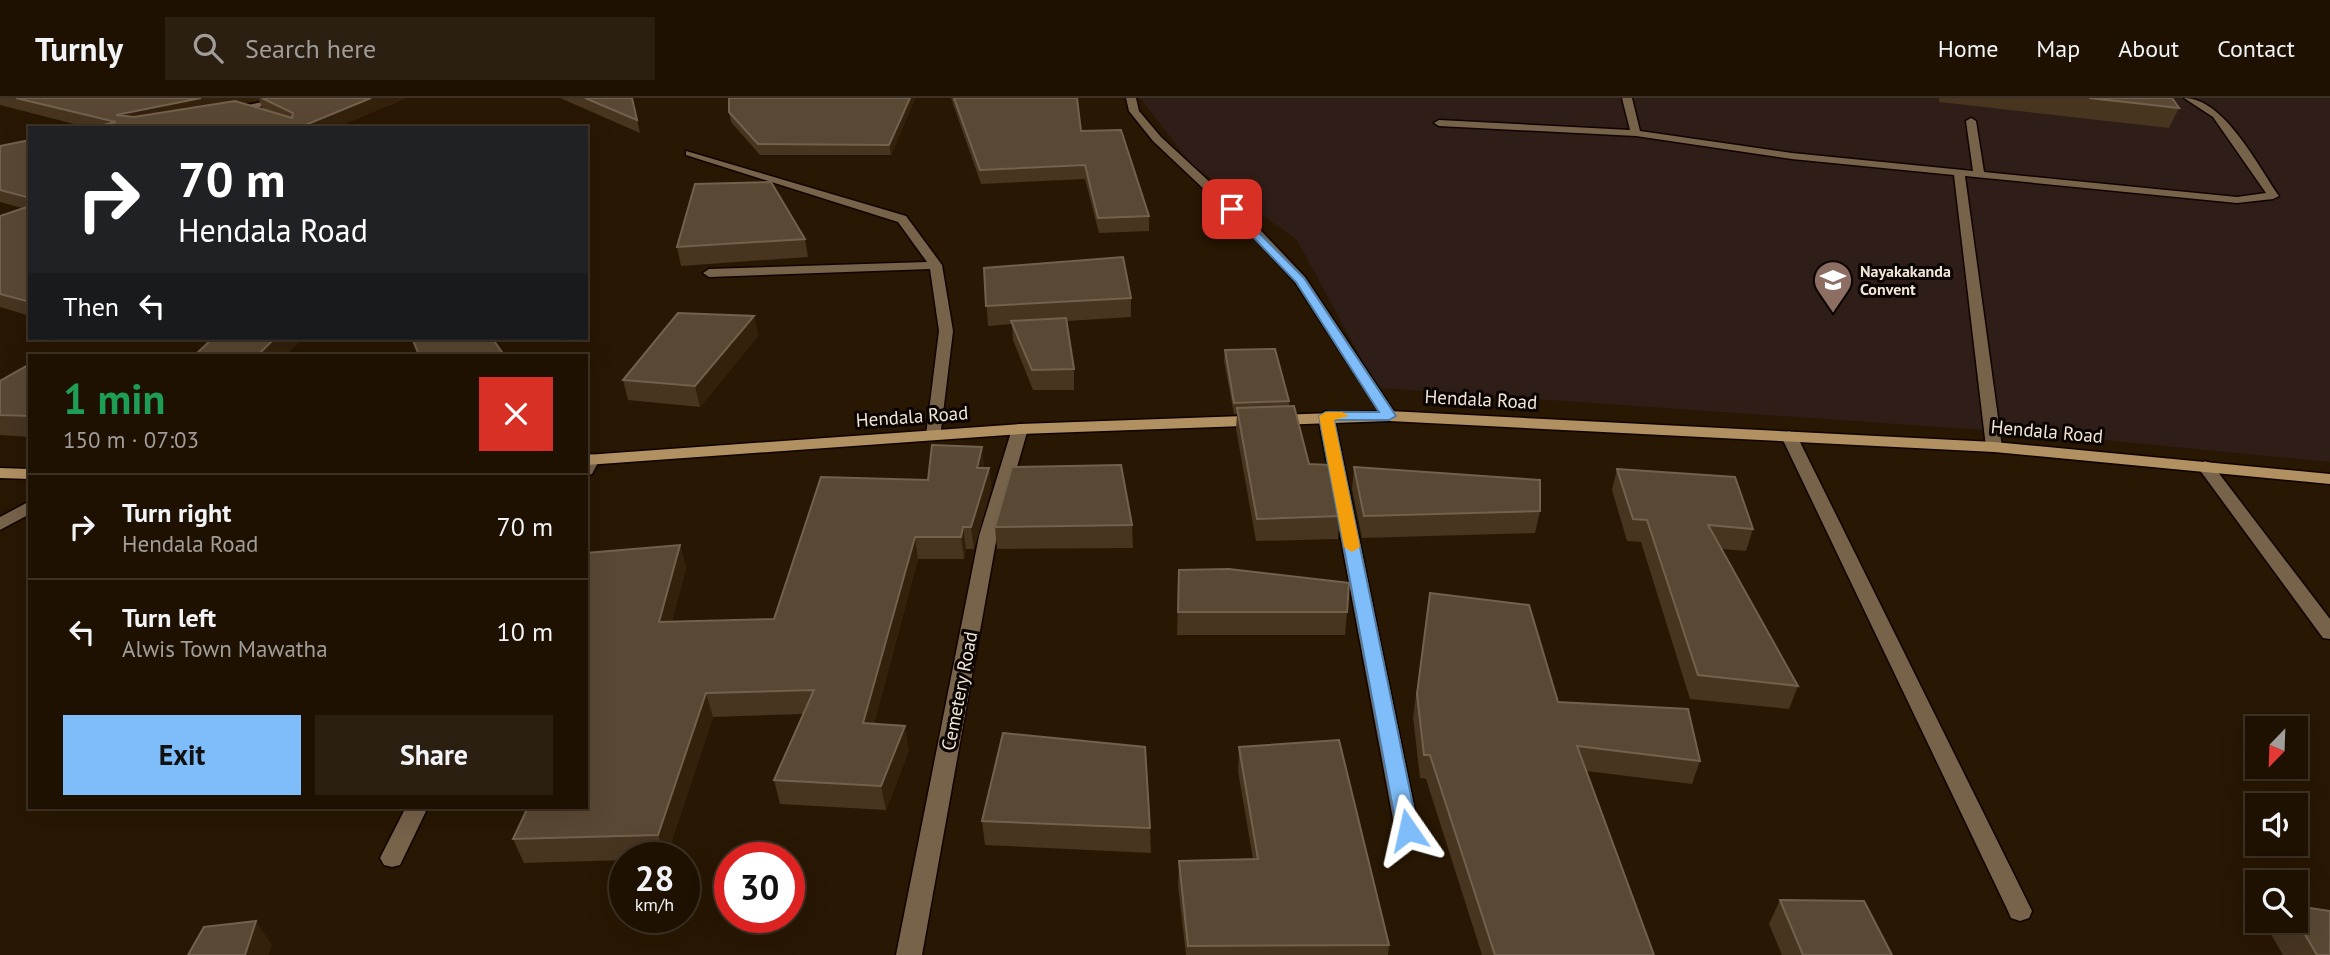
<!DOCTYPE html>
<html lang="en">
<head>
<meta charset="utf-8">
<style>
	:root { --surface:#1e1102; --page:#2b1f11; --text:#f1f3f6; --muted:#a19d99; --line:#3c3124; --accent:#7ebdf9 }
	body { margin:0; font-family:"PT Sans",sans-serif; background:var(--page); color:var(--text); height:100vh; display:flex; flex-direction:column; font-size:26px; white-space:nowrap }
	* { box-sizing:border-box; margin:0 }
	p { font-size:23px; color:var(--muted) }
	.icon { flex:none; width:38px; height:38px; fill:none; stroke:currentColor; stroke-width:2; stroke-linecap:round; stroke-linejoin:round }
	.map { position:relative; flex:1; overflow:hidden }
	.side { position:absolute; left:28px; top:256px; width:560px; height:455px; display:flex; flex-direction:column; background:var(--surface); border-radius:0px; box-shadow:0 7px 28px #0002,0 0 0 2px var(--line) }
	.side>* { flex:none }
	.top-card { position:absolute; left:28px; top:28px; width:560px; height:214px; border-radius:0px; box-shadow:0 7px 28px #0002,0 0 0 2px var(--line); background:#202124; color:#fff; overflow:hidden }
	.needle { width:46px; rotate:203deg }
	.controls { position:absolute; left:2245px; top:618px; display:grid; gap:14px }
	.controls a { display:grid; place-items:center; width:63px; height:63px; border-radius:0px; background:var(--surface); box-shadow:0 7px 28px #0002,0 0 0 2px var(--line); font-size:35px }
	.speed { position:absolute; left:609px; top:744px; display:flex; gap:14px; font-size:35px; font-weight:700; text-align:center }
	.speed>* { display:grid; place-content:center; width:91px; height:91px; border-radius:50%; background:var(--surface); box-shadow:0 7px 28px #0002,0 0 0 2px var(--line); line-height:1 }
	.speed small { font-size:18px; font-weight:400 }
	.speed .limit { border:10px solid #d22; background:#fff; color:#111 }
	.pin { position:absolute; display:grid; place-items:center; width:60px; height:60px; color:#fff; margin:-30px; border-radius:14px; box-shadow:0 4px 10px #0006 }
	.me { position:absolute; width:77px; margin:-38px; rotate:349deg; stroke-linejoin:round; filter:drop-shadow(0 0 5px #0008) }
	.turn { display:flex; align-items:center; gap:24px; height:147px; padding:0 35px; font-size:32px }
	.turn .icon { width:91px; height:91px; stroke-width:2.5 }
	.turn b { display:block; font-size:49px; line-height:60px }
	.then { display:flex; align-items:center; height:66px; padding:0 35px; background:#0003; gap:14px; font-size:26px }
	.round { display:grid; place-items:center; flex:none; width:74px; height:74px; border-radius:0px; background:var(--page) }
	.headline { display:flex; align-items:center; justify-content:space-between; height:119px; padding:0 35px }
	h1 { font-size:42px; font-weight:800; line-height:52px; color:#1e9e55 }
	.cta { display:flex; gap:14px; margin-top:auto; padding:14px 35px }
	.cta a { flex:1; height:80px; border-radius:0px; background:var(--accent); color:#111; font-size:28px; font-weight:800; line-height:80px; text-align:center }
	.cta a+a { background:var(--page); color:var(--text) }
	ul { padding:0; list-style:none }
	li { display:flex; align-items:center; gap:21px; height:105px; padding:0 35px; border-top:2px solid var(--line) }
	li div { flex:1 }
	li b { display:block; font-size:26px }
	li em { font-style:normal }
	header { display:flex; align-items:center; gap:42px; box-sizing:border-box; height:98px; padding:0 35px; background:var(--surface); border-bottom:2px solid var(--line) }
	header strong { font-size:33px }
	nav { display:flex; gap:38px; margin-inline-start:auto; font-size:24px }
	.search { width:490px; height:63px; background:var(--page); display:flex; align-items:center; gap:18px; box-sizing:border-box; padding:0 24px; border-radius:0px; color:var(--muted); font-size:26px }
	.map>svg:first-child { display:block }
	.education { fill:#2f1d17 }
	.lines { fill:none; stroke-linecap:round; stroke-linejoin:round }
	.minor-casing { stroke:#100300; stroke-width:3 }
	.major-casing { stroke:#100300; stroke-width:3 }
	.minor { fill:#77624a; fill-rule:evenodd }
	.major { fill:#b19062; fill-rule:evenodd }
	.wall { fill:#473520; fill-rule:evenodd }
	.shaded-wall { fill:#33210c }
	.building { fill:#594833; stroke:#71614d; stroke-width:2 }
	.route { fill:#7ebdf9; stroke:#527ba2; stroke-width:2 }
	.slow { fill:#f59e0b }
	.labels { text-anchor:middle; stroke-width:6; stroke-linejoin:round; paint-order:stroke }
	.far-poi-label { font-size:16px; font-weight:bold; fill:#f1e5d7; stroke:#0b0501; text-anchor:start }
	.street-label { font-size:19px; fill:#f1e5d7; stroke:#0b0501 }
</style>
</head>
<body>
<header>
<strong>Turnly</strong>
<div class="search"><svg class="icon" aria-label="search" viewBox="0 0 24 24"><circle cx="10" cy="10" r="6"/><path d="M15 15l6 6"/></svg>Search here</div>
<nav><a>Home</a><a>Map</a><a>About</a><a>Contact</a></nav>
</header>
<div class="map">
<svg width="2330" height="857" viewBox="0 0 2330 857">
	<rect width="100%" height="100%" fill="#281702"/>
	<!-- education -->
	<path class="education" d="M 1140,0 L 2330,0 L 2330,364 L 2042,336 L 1377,290 L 1297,142 L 1191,66 Z"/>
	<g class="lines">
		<!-- minor casing -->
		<g class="minor-casing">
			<path id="minor" d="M 280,0 L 301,0 L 230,15 L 225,12 Z
				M 1126,0 L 1136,0 L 1139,13 L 1161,39 L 1251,122 L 1305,179 L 1397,318 L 1394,321 L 1384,321 L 1295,184 L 1243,128 L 1153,43 L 1129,13 Z
				M 1622,0 L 1632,0 L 1640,33 L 1792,55 L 1973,73 L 1966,23 L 1971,20 L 1976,23 L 1984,74 L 2237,99 L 2266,95 L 2213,19 L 2184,0 C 2224,0 2258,68 2279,98 L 2273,101 L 2237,105 L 1965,78 L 2002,349 L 1994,354 L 1986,349 L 1954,77 L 1792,61 L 1636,38 L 1439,28 L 1434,25 L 1439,22 L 1630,32 Z
				M 686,53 L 906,118 L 942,167 L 953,233 L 940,340 L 934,342 L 926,337 L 939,233 L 930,171 L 709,179 L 703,175 L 709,171 L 927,164 L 898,124 L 686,57 Z
				M 1326,313 L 1334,318 L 1419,732 L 1415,738 L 1407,741 L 1399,738 L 1395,732 L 1318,318 Z
				M 1020,326 L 1028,331 L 997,438 L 922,857 L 896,857 L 979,438 L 1012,331 Z
				M 1789,333 L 1797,338 L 2032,813 L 2029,820 L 2020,823 L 2011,820 L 2008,813 L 1781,338 Z
				M 592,356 L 600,361 L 592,376 L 586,378 L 586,358 Z
				M 2205,363 L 2211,365 L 2330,521 L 2330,541 L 2323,540 L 2199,371 L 2197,368 Z
				M 30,403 L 30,416 L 0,432 L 0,419 Z
				M 406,709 L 428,709 L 400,767 L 392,769 L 384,767 L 380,760 Z"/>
		</g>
		<!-- major casing -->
		<g class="major-casing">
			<path id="major" d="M 1389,313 L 1994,344 L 2330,376 L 2330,386 L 1994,354 L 1389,323 L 1020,336 L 586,367 L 586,357 L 1020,326 Z
				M 0,370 L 30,371 L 30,381 L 0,380 Z"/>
		</g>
		<!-- minor -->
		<use href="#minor" class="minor"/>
		<!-- major -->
		<use href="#major" class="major"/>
	</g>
	<!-- wall -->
	<path class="wall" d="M 0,0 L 406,0 L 335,30 L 90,30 L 0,7 ZM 259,2 L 263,11 L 242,5 Z
		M 560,0 L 632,0 L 640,35 Z
		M 915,0 L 891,57 L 760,57 L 731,24 L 729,14 Z
		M 951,0 L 1077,0 L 1081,33 L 1149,118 L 1149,133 L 1099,135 L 1085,81 L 981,86 Z
		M 1939,0 L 2172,0 L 2179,10 L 2169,30 L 1939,4 Z
		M 30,42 L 30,218 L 0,209 L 0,118 L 22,110 L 0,104 L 0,48 Z
		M 805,141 L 808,159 L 681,168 L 677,149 Z
		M 984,170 L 1131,200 L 1131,219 L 1067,223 L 1074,271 L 1074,292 L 1033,292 L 1013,242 L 1012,226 L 988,228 Z
		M 754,218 L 758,238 L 700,309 L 628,302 L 623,282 Z
		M 1225,252 L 1289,303 L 1289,308 L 1309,366 L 1340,418 L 1338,441 L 1256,443 L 1236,331 L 1237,316 L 1234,316 L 1224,263 Z
		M 30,266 L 30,339 L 0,337 L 0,283 Z
		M 1354,369 L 1540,413 L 1535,435 L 1362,440 L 1352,391 Z
		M 984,370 L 989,370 L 991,391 L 974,451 L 966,451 L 964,461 L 918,461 L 874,626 L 909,652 L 886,712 L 780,706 L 774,682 L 803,616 L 713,619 L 666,760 L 625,760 L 625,762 L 524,765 L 513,741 L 680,447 L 686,470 L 672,523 L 774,521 L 928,382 Z
		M 1617,371 L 1753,431 L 1746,453 L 1722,451 L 1798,588 L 1789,611 L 1690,601 L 1641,444 L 1627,443 L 1612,392 Z
		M 1132,427 L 1133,450 L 997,451 L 995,429 Z
		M 1179,472 L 1347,514 L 1345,537 L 1177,537 Z
		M 1430,495 L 1558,604 L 1700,663 L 1692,686 L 1586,673 L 1654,857 L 1482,857 L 1426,681 L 1420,680 L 1413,619 Z
		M 1239,649 L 1389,847 L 1388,857 L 1186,857 L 1178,787 L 1179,763 L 1253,761 L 1238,673 Z
		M 982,723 L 1150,730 L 1151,755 L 985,747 Z
		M 1780,802 L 1892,857 L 1782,857 L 1769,826 Z
		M 2296,808 L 2330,857 L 2283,857 L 2268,831 L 2275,822 L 2296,822 Z"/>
	<!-- shaded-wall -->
	<path class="shaded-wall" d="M 201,0 L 259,0 L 259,2 L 125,30 L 116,17 Z
		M 371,0 L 406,0 L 335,30 L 298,30 Z
		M 910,0 L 915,0 L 891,57 L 889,47 Z
		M 754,218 L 758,238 L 700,309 L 695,288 Z
		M 275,240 L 304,240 L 286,257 L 258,257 Z
		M 982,349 L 984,370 L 977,370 Z
		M 989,370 L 991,391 L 974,451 L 971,429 Z
		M 963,429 L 966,451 L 964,461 L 961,439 Z
		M 915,439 L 918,461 L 868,649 L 863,625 Z
		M 680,447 L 686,470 L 666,547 L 659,524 Z
		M 706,595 L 713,619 L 666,760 L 658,737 Z
		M 905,628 L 909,652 L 886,712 L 881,688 Z
		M 256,823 L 272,847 L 269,857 L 245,857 Z"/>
	<!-- building -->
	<path class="building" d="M 16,0 L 201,0 L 116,17 L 134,19 L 235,3 L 292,20 L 293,15 L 262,0 L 371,0 L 298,30 L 90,30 L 116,24 Z
		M 585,0 L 632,0 L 637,22 Z
		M 729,0 L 910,0 L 889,47 L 758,46 L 729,14 Z
		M 954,0 L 1077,0 L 1081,33 L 1121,32 L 1149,118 L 1098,120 L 1085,67 L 980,72 Z
		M 2089,0 L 2172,0 L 2179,10 Z
		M 30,42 L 30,100 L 0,92 L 0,48 Z
		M 771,84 L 805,141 L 677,149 L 695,86 Z
		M 30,108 L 30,204 L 0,196 L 0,118 Z
		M 1123,159 L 1131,200 L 986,208 L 984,170 Z
		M 678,215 L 754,218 L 695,288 L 623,282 Z
		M 1066,220 L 1074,271 L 1032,272 L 1011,223 Z
		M 213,240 L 275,240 L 258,257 L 195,257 Z
		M 412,240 L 492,240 L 504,257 L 419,257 Z
		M 1275,251 L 1289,303 L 1234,305 L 1225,252 Z
		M 30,266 L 30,318 L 0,317 L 0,283 Z
		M 1294,308 L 1309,366 L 1330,367 L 1340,418 L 1257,421 L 1237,310 Z
		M 932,347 L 982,349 L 977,370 L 989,370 L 971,429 L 963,429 L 961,439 L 915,439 L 863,625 L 905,628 L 881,688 L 774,682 L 814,592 L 706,595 L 658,737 L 513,741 L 528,709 L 586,709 L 586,455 L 680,447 L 659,524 L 774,521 L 821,379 L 928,382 Z
		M 1121,367 L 1132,427 L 995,429 L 1012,369 Z
		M 1354,369 L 1540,382 L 1540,413 L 1364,418 Z
		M 1617,371 L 1735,379 L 1753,431 L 1708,427 L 1798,588 L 1698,577 L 1647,422 L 1633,421 Z
		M 1229,471 L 1349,485 L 1347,514 L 1178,514 L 1179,472 Z
		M 1430,495 L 1529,507 L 1558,604 L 1688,611 L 1700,663 L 1577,648 L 1654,857 L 1495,857 L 1430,657 L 1424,657 L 1417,596 Z
		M 1003,635 L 1145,649 L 1150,730 L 982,723 Z
		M 1339,642 L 1389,847 L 1188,848 L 1179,763 L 1258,761 L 1239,649 Z
		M 1780,802 L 1864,803 L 1892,857 L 1803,857 Z
		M 2296,808 L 2330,813 L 2330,857 L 2317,857 L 2296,821 Z
		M 256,823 L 245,857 L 188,857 L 204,829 Z"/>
	<!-- route -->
	<path class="route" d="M 1232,108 L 1304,180 L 1396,318 L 1389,322 L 1334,322 L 1418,732 L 1415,738 L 1400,738 L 1397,732 L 1319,318 L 1326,314 L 1379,314 L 1296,184 L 1228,113 L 1228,109 Z"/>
	<!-- slow -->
	<path class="slow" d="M 1326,314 L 1342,314 L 1349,318 L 1334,322 L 1360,449 L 1352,454 L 1344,449 L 1319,318 Z"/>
	<!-- icons -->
	<defs>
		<g id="school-pin" transform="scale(2.0125)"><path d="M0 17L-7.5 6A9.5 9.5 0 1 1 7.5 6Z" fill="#8d6e63" stroke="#0b0501"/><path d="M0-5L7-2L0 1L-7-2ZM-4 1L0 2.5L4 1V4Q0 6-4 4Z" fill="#fff"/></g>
	</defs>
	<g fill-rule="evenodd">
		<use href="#school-pin" x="1833" y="182"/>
	</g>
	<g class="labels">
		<!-- far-poi labels -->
		<g class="far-poi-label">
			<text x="1860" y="179">Nayakakanda<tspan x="1860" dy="18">Convent</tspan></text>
		</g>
		<!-- street labels -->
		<g class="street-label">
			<text transform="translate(1481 301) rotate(3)" y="7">Hendala Road</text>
			<text transform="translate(912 318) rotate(-4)" y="7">Hendala Road</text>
			<text transform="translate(2047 333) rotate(5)" y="7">Hendala Road</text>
			<text transform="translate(959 593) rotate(-79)" y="7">Cemetery Road</text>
		</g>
	</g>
</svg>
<div class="controls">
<a><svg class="needle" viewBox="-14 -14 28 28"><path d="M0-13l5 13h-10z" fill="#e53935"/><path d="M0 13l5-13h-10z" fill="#a19d99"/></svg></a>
<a><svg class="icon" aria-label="sound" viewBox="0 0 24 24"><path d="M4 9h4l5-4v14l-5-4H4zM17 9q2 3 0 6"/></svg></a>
<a><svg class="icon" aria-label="search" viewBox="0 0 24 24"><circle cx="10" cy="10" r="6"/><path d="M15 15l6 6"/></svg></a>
</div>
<div class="speed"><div>28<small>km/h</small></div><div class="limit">30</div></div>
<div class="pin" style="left:1232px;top:111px;background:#d93025"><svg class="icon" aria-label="arrive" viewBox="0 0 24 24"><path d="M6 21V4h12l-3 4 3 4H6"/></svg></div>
<svg class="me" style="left:1408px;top:732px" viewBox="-20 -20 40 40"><path d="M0-17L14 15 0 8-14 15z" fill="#7ebdf9" stroke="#fff" stroke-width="4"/></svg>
<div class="top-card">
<div class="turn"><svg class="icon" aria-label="right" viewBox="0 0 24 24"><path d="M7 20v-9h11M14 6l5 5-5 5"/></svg><div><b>70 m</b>Hendala Road</div></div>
<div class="then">Then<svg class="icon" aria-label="left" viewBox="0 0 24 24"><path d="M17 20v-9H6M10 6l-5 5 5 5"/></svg></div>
</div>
<section class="side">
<div class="headline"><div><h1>1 min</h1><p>150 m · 07:03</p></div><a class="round" style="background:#d93025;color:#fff"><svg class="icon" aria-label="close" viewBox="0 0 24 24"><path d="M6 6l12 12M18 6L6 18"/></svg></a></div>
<ul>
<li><svg class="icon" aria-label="right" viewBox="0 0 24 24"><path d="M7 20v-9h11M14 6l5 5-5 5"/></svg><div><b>Turn right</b><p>Hendala Road</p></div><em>70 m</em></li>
<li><svg class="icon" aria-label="left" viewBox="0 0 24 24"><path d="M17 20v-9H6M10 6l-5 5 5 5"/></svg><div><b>Turn left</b><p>Alwis Town Mawatha</p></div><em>10 m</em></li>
</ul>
<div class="cta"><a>Exit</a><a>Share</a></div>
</section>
</div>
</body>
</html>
